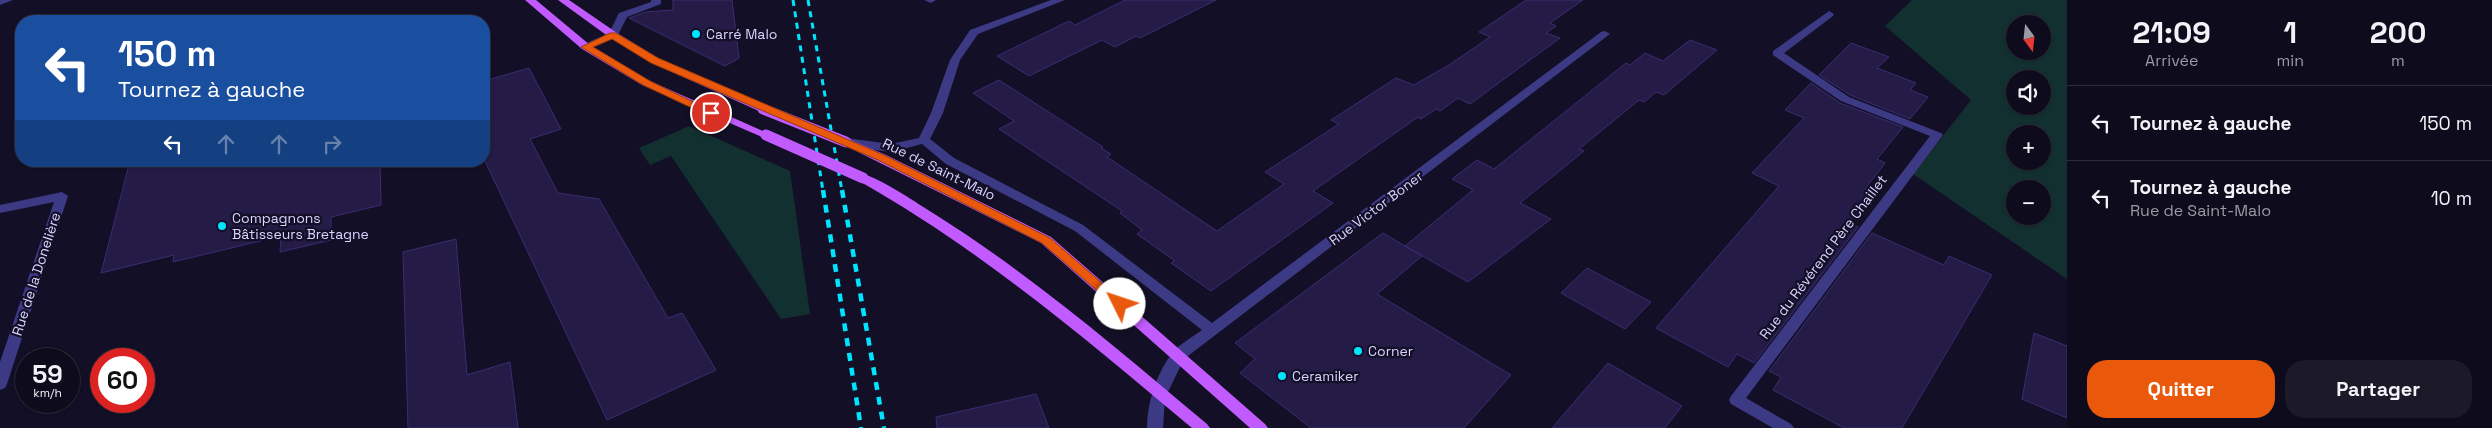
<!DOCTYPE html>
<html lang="fr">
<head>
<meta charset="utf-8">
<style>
	:root { --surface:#0e0b1c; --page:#1c1929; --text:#f1f3f6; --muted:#9b9ba3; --line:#2e2b3b; --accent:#ea580c }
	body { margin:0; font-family:"Space Grotesk",sans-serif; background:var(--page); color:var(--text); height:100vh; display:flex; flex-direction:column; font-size:19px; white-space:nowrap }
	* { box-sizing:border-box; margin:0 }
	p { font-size:16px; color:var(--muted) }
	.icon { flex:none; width:28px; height:28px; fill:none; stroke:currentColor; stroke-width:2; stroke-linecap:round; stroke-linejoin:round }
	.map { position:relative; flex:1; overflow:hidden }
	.drawer { display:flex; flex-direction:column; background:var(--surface); width:425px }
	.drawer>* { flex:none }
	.banner { position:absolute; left:15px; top:15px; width:475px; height:152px; border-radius:20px; box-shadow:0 1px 4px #0004,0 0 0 1px var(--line); background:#1a4fa0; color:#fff; overflow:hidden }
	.needle { width:32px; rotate:165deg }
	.fabs { position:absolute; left:2006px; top:15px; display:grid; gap:10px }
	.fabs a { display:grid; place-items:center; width:45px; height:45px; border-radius:50%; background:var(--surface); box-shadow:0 1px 4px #0004,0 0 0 1px var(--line); font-size:25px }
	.speed { position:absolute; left:15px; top:348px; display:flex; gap:10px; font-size:25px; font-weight:700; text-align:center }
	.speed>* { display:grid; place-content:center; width:65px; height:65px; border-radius:50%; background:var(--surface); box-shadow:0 1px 4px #0004,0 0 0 1px var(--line); line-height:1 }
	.speed small { font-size:12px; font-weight:400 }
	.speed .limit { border:8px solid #d22; background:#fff; color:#111 }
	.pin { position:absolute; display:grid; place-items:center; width:42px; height:42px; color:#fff; margin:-21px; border:2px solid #fff; border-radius:50%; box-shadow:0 1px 5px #0007 }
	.me { position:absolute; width:55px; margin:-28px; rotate:311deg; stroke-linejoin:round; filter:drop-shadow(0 0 4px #0008) }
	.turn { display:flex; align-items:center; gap:18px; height:105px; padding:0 20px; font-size:22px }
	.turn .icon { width:65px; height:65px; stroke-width:2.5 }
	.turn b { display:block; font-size:35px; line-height:42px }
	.lanes { display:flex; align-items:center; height:48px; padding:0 20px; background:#0003; justify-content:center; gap:25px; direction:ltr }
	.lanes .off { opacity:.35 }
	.eta { display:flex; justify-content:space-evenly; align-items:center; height:85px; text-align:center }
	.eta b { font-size:30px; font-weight:700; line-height:35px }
	.cta { display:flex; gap:10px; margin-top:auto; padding:10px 20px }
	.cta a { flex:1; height:58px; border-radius:20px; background:var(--accent); color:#fff; font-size:20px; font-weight:700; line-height:58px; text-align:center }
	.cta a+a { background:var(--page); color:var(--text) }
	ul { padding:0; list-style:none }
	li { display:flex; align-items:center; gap:15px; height:75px; padding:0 20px; border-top:1px solid var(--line) }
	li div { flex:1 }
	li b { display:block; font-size:19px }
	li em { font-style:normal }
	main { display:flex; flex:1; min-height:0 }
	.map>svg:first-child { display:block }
	.green { fill:#12302f; fill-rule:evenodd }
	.building { fill:#241b47; stroke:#3b2d73 }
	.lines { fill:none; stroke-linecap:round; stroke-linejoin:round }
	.minor { fill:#3d3a85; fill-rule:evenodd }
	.major { fill:#c25bff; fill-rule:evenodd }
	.rail-far1 { stroke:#00e5ff; stroke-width:3; stroke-dasharray:6 5.5; stroke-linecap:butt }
	.rail { stroke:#00e5ff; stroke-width:4.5; stroke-dasharray:8 7; stroke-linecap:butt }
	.major-bridge { stroke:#c25bff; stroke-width:11 }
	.route { fill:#ea580c; stroke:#983908 }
	.poi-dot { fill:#00e5ff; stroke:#130f26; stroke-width:2 }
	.labels { text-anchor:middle; stroke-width:4.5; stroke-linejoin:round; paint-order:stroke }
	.poi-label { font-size:14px; fill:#d9d4ff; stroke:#130f26; text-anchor:start }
	.street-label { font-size:14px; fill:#d9d4ff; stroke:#130f26 }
</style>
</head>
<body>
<main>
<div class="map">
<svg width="2067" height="428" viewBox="0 0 2067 428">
	<rect width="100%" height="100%" fill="#130f26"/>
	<!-- green -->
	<path class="green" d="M 1912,0 L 2067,0 L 2067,279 L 1913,174 L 1971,100 L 1885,26 ZM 2015,24 L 2042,24 L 2042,51 L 2015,51 ZM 2015,79 L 2042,79 L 2042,106 L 2015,106 ZM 2015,134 L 2042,134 L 2042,161 L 2015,161 ZM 2015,189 L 2042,189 L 2042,216 L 2015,216 Z
		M 689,126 L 790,171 L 810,314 L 781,319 L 671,156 L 650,165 L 639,148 Z"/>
	<!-- building -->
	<path class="building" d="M 673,0 L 732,0 L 739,58 L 725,66 L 629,18 L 646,12 L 673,10 Z
		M 1125,0 L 1216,0 L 1140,38 L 1136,36 L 1115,47 L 1102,40 L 1029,76 L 997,56 L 1069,21 L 1075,25 Z
		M 1526,0 L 1583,0 L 1550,23 L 1556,26 L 1546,33 L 1560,38 L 1470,104 L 1458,98 L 1440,111 L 1436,109 L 1421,119 L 1418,117 L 1313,191 L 1333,203 L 1211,291 L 1171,263 L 1175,261 L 1137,234 L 1142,230 L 1120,213 L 1122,211 L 999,129 L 1014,121 L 973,93 L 999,80 L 1103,147 L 1101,148 L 1111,154 L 1107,157 L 1217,231 L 1284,184 L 1265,172 L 1339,124 L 1331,120 L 1396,78 L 1414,85 L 1449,65 L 1490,37 L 1479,32 Z
		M 1690,40 L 1717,50 L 1664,95 L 1656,92 L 1644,102 L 1639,100 L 1579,149 L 1584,151 L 1520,203 L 1551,219 L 1468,282 L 1405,246 L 1473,190 L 1452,179 L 1477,160 L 1494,169 L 1626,63 L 1630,65 L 1645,53 L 1663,61 Z
		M 1851,43 L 1889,57 L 1877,68 L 1916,83 L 1910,90 L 1928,97 L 1910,119 L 1850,95 L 1819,75 Z
		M 529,68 L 561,129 L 530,139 L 558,193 L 599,199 L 668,318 L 682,313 L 716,370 L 607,420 L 484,159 L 484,81 Z
		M 1811,83 L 1840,103 L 1903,127 L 1877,159 L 1885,163 L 1865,189 L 1873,193 L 1849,223 L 1858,227 L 1754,363 L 1737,354 L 1728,367 L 1656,328 L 1779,186 L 1752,173 L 1804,118 L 1785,110 Z
		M 130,161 L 380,161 L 381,205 L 331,217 L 331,240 L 280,252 L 281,236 L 173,262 L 174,255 L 101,273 Z
		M 1383,233 L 1422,256 L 1377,294 L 1511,375 L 1464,428 L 1311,428 L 1240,373 L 1255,359 L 1235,343 Z
		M 1872,233 L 1944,265 L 1949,256 L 1992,275 L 1902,428 L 1844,428 L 1773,390 L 1781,377 L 1769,371 Z
		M 456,239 L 467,375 L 510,362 L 518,428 L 408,428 L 403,252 Z
		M 1587,268 L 1651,302 L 1625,329 L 1561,293 Z
		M 2034,333 L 2067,346 L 2067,418 L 2022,399 Z
		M 1608,363 L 1682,406 L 1665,428 L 1552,428 Z
		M 1036,394 L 1049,428 L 937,428 L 936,417 Z"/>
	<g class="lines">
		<!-- minor -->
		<path class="minor" d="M 0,0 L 13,0 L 0,5 Z
			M 651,0 L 661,0 L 661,4 L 627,17 L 617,37 L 590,49 L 582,49 L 582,45 L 609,33 L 619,13 L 651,2 Z
			M 924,0 L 936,0 L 931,3 Z
			M 1051,0 L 1065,0 L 978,34 L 960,60 L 943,113 L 930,139 L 954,158 L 1083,225 L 1212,323 L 1601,32 L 1605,31 L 1610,34 L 1184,359 L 1165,398 L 1163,428 L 1147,428 C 1147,403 1157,371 1174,351 C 1181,343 1193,337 1202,330 L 1075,231 L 946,164 L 922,144 L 891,152 L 846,146 L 840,142 L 846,138 L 891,144 L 919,138 L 931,113 L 950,60 L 970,30 Z
			M 1829,11 L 1834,14 L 1833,16 L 1784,53 L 1849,97 L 1941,133 L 1943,135 L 1746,398 L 1791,424 L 1794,428 L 1773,428 L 1731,404 L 1729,400 L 1731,396 L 1930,136 L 1841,101 L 1773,55 L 1773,51 Z
			M 62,192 L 68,196 L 7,384 L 5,388 L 0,390 L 0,362 L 54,202 L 0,213 L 0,205 Z"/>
		<!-- major -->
		<path class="major" d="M 525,0 L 536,0 L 590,45 L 650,81 L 772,135 L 766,138 L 762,137 L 642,85 L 582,49 Z
			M 558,0 L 569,0 L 617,33 L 658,58 L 769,109 L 767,111 L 759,111 L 650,62 L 609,37 Z
			M 846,138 L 886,155 L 1051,237 L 1265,424 L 1268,428 L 1250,428 L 1041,243 L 842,144 L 840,142 L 842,140 Z
			M 863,174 C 882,179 918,204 936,215 C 1033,276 1120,351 1207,424 L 1210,428 L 1192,428 C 1085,338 981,250 859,181 L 857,178 L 859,175 Z"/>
		<!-- rail-far1 -->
		<path class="rail-far1" d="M 793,0 L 823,191
			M 808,0 L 842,191"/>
		<!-- rail -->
		<path class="rail" d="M 823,190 L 861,428
			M 842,190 L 884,428"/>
		<!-- major-bridge -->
		<path class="major-bridge" d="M 763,109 L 846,142
			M 766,135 L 863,178"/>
	</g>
	<!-- route -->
	<path class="route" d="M 610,33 L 616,33 L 658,58 L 886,156 L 1050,238 L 1126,304 L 1125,307 L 1116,307 L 1042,243 L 878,160 L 651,63 L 612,39 L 593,47 L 650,81 L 716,113 L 707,115 L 643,85 L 581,47 Z"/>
	<!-- markers -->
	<g class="poi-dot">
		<circle cx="696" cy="34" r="5"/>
		<circle cx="222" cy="226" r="5"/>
		<circle cx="1358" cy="351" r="5"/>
		<circle cx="1282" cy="376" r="5"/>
	</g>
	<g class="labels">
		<!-- poi labels -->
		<g class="poi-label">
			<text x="706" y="39">Carré Malo</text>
			<text x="232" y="223">Compagnons<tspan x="232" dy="16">Bâtisseurs Bretagne</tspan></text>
			<text x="1368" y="356">Corner</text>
			<text x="1292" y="381">Ceramiker</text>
		</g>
		<!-- street labels -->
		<g class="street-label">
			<text transform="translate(939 169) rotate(26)" y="5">Rue de Saint-Malo</text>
			<text transform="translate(1376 208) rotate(-37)" y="5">Rue Victor Boner</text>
			<text transform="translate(1823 257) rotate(-53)" y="5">Rue du Révérend Père Chaillet</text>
			<text transform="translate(36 274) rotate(-72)" y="5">Rue de la Donelière</text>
		</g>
	</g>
</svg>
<div class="fabs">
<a><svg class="needle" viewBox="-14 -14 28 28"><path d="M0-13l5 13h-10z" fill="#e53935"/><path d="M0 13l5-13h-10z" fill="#9b9ba3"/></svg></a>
<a><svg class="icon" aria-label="sound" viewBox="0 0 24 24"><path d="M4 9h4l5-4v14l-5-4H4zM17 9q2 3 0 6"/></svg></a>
<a>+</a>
<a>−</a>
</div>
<div class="speed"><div>59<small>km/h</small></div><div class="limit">60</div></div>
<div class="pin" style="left:711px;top:113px;background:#d93025"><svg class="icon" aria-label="arrive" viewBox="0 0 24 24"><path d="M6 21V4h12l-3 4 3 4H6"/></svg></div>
<svg class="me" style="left:1120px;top:304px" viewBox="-20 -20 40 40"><circle r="19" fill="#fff"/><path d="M0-13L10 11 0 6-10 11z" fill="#ea580c"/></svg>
<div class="banner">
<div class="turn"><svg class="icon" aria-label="left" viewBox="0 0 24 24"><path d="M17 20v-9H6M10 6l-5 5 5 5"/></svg><div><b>150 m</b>Tournez à gauche</div></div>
<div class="lanes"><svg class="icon" aria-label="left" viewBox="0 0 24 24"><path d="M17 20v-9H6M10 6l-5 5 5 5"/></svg><svg class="icon off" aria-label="ahead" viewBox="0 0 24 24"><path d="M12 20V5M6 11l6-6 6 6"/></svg><svg class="icon off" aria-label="ahead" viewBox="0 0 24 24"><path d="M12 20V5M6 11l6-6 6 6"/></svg><svg class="icon off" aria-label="right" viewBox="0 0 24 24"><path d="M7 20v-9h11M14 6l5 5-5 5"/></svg></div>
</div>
</div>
<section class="drawer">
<div class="eta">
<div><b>21:09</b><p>Arrivée</p></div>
<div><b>1</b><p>min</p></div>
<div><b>200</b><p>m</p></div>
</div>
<ul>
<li><svg class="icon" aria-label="left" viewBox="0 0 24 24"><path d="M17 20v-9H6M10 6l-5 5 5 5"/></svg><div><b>Tournez à gauche</b></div><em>150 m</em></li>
<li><svg class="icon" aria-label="left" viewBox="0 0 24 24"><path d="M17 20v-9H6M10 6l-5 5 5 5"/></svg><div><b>Tournez à gauche</b><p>Rue de Saint-Malo</p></div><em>10 m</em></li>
</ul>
<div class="cta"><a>Quitter</a><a>Partager</a></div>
</section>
</main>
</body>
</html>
